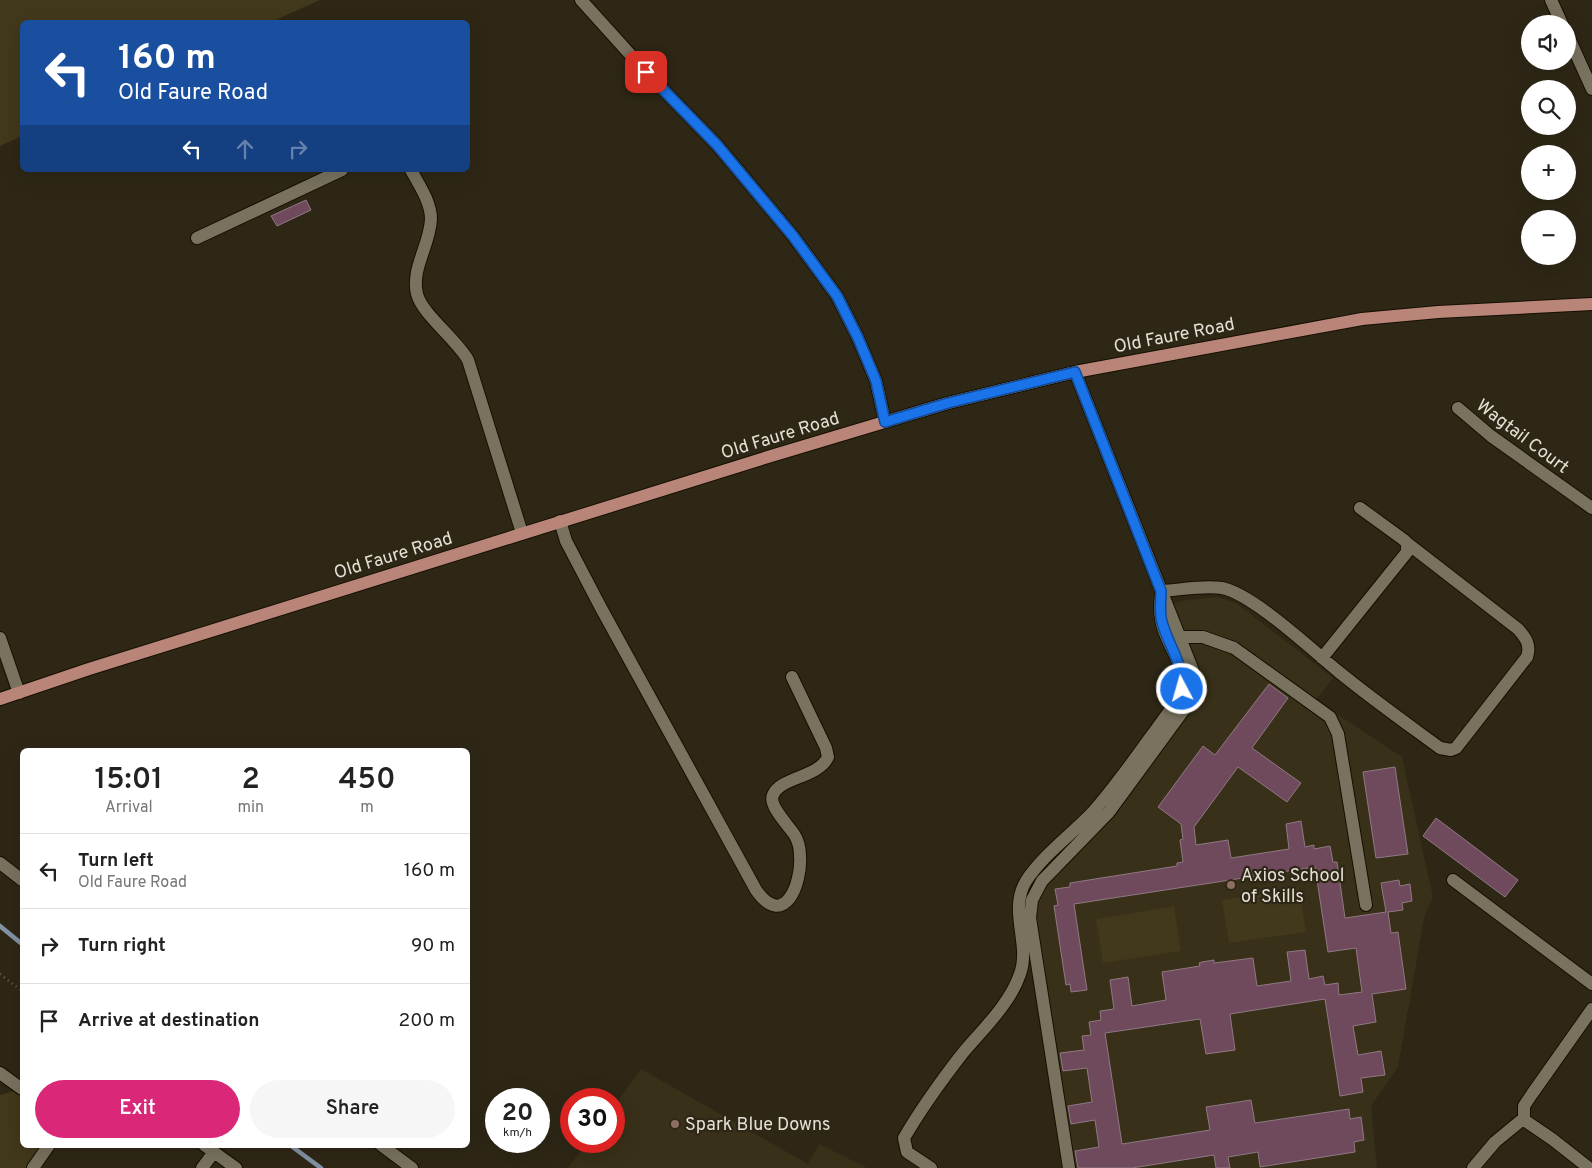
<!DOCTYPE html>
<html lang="en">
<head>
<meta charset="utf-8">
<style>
	:root { --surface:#fff; --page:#f6f6f6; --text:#222; --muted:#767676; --line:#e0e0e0; --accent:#db2777 }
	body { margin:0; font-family:Overpass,sans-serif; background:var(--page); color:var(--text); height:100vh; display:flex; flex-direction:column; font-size:19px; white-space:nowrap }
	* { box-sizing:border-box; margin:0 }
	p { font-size:16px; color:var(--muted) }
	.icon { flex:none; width:28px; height:28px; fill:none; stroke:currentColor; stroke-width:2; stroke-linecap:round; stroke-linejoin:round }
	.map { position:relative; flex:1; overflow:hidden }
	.side { position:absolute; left:20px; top:748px; width:450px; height:400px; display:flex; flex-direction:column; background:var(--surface); border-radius:8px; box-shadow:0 5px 20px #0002 }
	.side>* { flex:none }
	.banner { position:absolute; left:20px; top:20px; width:450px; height:152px; border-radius:8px; box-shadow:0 5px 20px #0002; background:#1a4fa0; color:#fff; overflow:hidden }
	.tools { position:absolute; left:1521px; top:15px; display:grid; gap:10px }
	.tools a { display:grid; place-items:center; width:55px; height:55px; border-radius:50%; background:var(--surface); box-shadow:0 5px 20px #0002; font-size:25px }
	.speed { position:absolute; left:485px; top:1088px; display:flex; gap:10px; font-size:25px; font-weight:700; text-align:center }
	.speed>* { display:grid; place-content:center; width:65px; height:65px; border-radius:50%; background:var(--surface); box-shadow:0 5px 20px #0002; line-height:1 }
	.speed small { font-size:12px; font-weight:400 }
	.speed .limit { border:8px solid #d22; background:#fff; color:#111 }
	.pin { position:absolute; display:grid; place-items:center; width:42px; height:42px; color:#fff; margin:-21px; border-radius:10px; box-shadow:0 2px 8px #0006 }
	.me { position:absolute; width:55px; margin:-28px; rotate:354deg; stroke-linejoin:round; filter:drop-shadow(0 0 4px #0008) }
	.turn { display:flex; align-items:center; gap:18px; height:105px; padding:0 15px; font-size:22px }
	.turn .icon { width:65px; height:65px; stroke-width:2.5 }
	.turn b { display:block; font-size:35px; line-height:42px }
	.lanes { display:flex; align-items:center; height:48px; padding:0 15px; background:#0003; justify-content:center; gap:25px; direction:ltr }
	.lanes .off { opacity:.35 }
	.eta { display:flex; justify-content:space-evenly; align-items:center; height:85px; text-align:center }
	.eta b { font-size:30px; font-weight:600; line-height:35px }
	.button { display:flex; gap:10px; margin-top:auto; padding:10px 15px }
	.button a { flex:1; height:58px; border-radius:30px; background:var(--accent); color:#fff; font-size:20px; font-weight:600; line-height:58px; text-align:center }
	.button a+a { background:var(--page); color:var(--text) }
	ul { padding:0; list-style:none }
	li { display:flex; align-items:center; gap:15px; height:75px; padding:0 15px; border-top:1px solid var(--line) }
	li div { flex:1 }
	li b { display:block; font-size:19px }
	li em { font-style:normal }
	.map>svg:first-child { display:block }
	.built { fill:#383018 }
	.green { fill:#42381b }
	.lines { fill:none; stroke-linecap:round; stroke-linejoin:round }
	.stream { stroke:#8392a6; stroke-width:4.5 }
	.building { fill:#6f4a5d; stroke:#8f7983 }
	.minor-casing { stroke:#161002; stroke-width:14 }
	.major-casing { stroke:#161002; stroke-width:14 }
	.path { stroke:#6d6758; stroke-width:2.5; stroke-dasharray:1 4; stroke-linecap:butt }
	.minor { stroke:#79725f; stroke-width:12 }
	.major { stroke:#b98579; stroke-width:12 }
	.route-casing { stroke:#114b97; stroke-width:12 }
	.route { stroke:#1a73e8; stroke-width:9 }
	.education-dot { fill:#8d6e63; stroke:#2e2716; stroke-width:2 }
	.labels { text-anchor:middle; stroke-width:4.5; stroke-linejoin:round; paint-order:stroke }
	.street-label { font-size:18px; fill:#e4e0d6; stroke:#2e2716 }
	.poi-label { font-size:18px; fill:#e4e0d6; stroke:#2e2716; text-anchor:start }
</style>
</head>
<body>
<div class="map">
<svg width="1592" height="1168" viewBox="0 0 1592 1168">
	<rect width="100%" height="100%" fill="#2e2716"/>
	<!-- built -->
	<path class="built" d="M 1218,597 L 1236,603 L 1333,678 L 1316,700 L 1402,757 L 1433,897 L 1424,918 L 1398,1067 L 1371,1106 L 1377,1168 L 1062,1168 L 1025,923 L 1026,898 L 1034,881 L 1040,874 L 1106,808 L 1190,691 L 1191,681 L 1171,606 L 1180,601 Z
		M 641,1069 L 808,1164 L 819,1144 L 867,1168 L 568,1168 L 588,1141 L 614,1141 L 614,1106 Z"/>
	<!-- green -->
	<path class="green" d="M 0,0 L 320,0 L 271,22 L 22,22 L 22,136 L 0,146 Z
		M 1299,888 L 1306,932 L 1229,943 L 1222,900 Z
		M 1174,906 L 1181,951 L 1103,963 L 1096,919 Z
		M 13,1091 L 22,1095 L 22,1145 L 42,1145 L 26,1168 L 0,1168 L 0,1095 Z"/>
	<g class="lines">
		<!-- stream -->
		<path class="stream" d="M 0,926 L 22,944
			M 290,1145 L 321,1168"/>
	</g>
	<!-- building -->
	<path class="building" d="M 306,200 L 311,210 L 277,226 L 271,216 Z
		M 1269,684 L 1288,698 L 1252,748 L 1301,783 L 1287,802 L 1238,767 L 1194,827 L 1196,845 L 1228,840 L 1231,858 L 1289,849 L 1286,824 L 1301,821 L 1305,847 L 1314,845 L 1314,849 L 1330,846 L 1333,862 L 1337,862 L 1345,918 L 1386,912 L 1381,883 L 1399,880 L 1400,886 L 1410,884 L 1412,901 L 1402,903 L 1403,910 L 1388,912 L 1391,933 L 1398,932 L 1406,989 L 1372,994 L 1376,1022 L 1353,1026 L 1358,1055 L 1381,1051 L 1385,1075 L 1361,1078 L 1363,1092 L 1340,1096 L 1325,999 L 1230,1014 L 1235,1050 L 1206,1054 L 1200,1019 L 1105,1033 L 1122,1144 L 1210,1130 L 1206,1107 L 1251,1100 L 1255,1123 L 1349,1109 L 1350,1119 L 1361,1117 L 1364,1140 L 1354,1142 L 1355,1152 L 1260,1167 L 1258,1152 L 1228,1157 L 1230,1168 L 1216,1168 L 1214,1155 L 1132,1168 L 1078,1168 L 1075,1151 L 1099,1147 L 1095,1120 L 1071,1124 L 1068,1106 L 1092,1102 L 1087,1068 L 1063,1071 L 1060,1053 L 1084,1050 L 1082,1036 L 1091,1035 L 1089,1022 L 1101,1020 L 1100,1011 L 1114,1009 L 1110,980 L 1128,977 L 1132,1006 L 1166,1000 L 1162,972 L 1200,966 L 1199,963 L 1202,962 L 1214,960 L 1214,963 L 1253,958 L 1257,986 L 1291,981 L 1287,952 L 1305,950 L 1309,979 L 1323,976 L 1325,985 L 1338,983 L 1339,995 L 1362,992 L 1356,948 L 1328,952 L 1315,867 L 1074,904 L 1087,990 L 1071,992 L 1070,984 L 1066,985 L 1054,906 L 1058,905 L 1055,889 L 1070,887 L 1070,883 L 1177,866 L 1177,863 L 1183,862 L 1180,840 L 1183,839 L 1181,824 L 1158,807 L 1203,746 L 1215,755 Z
		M 1395,767 L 1408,854 L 1376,858 L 1363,772 Z
		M 1436,818 L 1518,880 L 1505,897 L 1423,836 Z"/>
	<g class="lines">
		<!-- minor casing -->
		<g class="minor-casing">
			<path id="minor" d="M 581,0 L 646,72 L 717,145 L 793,236 L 837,296 L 858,338 L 876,381 L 885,422
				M 1551,0 L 1562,24
				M 1568,36 L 1592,89
				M 411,170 C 419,185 431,202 431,219 C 430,245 411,268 417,294 C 422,314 456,339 468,360 L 522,533
				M 197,238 L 342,170
				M 1458,408 L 1491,436 L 1592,508
				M 560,521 L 566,541 L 601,608 L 756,890 C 784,930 802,884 800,856 C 800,848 798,840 794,834 C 788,825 768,805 773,795 C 780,777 818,778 828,757 L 826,748 L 792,677
				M 1161,591 C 1181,590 1203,585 1222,588 C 1253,594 1313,651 1339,672 C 1372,699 1406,723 1440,748 L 1451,750 L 1456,748 L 1527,657 C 1531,645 1526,638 1518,629 L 1407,543
				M 1180,637 L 1203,637 L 1234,648 L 1330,717 L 1338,734 L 1366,905
				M 0,638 L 19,693
				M 1322,658 L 1407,552 L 1407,543 L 1404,540 L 1360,508
				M 0,863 L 22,880
				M 1453,880 L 1592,984
				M 0,1073 L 22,1089
				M 204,1145 L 236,1168
				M 381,1145 L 412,1168
				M 33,1168 L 49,1145
				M 202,1168 L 214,1152
				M 931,1168 L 907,1152 L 904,1138 C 921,1109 941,1081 962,1054 C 982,1030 1010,1004 1020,974 C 1031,944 1008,911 1026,881 C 1043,855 1071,835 1092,813 C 1123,778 1149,738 1177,701 C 1192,664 1166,651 1161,619 C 1160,612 1160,603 1161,596
				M 1069,1168 L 1030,918 L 1032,900 L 1042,881 L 1109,812 L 1194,696 L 1197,681 L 1075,372
				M 1473,1168 L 1495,1142 L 1524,1118
				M 1589,1168 L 1552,1139 L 1527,1122 L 1524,1118 L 1524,1106 L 1532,1094 L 1592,1009"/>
		</g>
		<!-- major casing -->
		<g class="major-casing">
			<path id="major" d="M 0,699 L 89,669 L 771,456 L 948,403 L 1075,372 L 1362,319 L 1438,312 L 1592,304"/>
		</g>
		<!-- path -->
		<path class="path" d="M 0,974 L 22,991"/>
		<!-- minor -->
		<use href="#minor" class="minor"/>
		<!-- major -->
		<use href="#major" class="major"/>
	</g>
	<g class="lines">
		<!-- route casing -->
		<g class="route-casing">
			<path id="route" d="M 646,72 L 717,145 L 793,236 L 837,296 L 858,338 L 876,381 L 885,422 L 948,403 L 1075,372 L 1161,591 C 1161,601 1159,612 1162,622 C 1168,645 1184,664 1182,689"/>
		</g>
		<!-- route -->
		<use href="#route" class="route"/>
	</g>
	<!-- markers -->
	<g class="education-dot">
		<circle cx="1231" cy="885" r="5"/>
		<circle cx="675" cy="1124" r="5"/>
	</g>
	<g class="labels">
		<!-- street labels -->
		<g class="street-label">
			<text transform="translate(1174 335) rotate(-11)" y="6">Old Faure Road</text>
			<text transform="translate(780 435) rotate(-17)" y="6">Old Faure Road</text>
			<text transform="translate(1523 436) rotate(37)" y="6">Wagtail Court</text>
			<text transform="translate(393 555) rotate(-17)" y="6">Old Faure Road</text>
		</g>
		<!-- poi labels -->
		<g class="poi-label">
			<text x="1241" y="881">Axios School<tspan x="1241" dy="21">of Skills</tspan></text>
			<text x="685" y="1130">Spark Blue Downs</text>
		</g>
	</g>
</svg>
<div class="tools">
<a><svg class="icon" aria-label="sound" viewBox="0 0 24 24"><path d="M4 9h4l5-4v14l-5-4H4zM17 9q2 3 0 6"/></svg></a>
<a><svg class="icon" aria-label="search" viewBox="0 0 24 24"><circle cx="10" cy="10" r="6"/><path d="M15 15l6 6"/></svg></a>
<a>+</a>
<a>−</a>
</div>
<div class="speed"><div>20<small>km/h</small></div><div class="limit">30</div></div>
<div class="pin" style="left:646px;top:72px;background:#d93025"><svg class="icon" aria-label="arrive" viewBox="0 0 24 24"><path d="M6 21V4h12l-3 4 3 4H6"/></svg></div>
<svg class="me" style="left:1182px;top:689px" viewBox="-20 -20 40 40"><circle r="17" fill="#1a73e8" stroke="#fff" stroke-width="3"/><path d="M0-11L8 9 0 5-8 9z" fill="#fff"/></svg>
<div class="banner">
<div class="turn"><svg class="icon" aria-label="left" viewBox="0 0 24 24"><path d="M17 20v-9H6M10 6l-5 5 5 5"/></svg><div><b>160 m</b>Old Faure Road</div></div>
<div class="lanes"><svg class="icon" aria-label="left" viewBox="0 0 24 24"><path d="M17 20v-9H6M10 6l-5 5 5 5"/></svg><svg class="icon off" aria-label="ahead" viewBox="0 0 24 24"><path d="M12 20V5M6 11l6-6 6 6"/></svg><svg class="icon off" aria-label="right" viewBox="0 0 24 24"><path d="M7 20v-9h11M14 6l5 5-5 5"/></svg></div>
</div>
<section class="side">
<div class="eta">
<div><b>15:01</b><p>Arrival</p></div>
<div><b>2</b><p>min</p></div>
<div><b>450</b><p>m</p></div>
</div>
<ul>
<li><svg class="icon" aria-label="left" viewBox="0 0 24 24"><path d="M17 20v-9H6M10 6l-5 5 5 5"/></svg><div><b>Turn left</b><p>Old Faure Road</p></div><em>160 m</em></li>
<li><svg class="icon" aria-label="right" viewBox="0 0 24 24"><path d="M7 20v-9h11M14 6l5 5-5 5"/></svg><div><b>Turn right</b></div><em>90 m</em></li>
<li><svg class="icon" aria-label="arrive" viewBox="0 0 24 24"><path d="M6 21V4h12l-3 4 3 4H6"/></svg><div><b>Arrive at destination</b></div><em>200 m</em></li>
</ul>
<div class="button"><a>Exit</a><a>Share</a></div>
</section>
</div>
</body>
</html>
